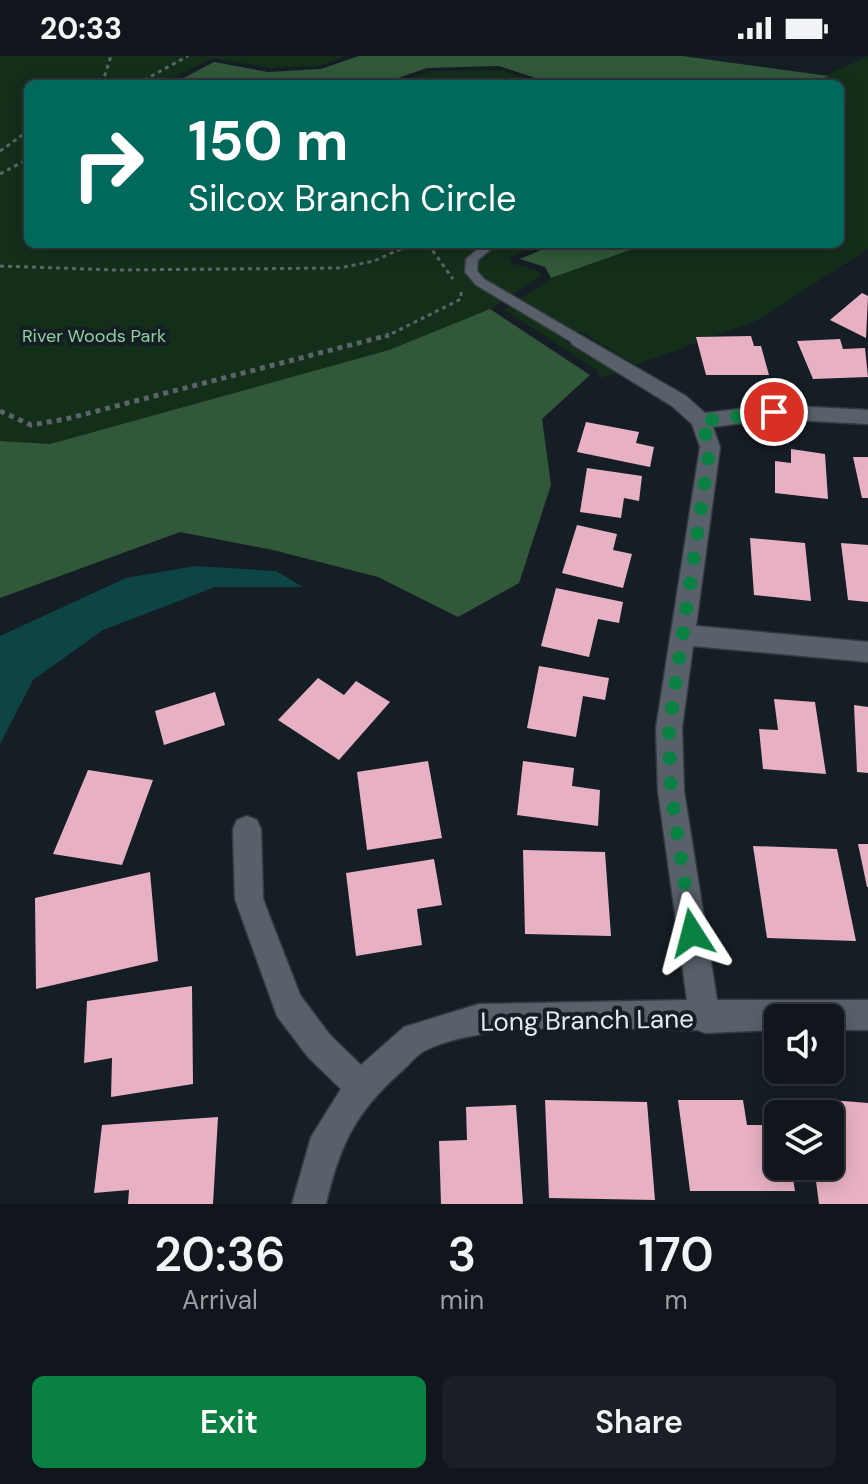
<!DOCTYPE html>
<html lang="en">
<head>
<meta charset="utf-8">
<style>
	:root { --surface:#10161c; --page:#191f25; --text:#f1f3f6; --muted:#9c9fa3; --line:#30353b; --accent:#0b8043 }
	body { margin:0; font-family:"DM Sans",sans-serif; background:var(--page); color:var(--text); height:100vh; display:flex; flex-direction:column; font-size:30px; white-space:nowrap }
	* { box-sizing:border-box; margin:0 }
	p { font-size:26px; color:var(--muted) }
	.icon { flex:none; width:44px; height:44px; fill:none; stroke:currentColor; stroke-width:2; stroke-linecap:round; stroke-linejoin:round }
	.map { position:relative; height:1148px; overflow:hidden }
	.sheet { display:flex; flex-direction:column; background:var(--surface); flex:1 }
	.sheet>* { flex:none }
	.top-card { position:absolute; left:24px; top:24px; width:820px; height:168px; border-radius:12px; box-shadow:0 4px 20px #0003,0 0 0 2px var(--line); background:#00695c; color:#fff; overflow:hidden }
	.buttons { position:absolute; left:764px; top:948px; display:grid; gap:16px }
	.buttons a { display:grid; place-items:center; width:80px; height:80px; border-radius:12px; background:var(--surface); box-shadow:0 4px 20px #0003,0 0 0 2px var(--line); font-size:40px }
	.pin { position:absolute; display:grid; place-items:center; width:68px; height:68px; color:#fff; margin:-34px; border:4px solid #fff; border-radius:50%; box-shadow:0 2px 8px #0007 }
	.me { position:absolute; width:88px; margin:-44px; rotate:351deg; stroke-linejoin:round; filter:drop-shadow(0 0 6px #0008) }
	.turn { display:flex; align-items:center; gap:28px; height:168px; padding:0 32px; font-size:36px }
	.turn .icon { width:104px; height:104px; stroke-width:2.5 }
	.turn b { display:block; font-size:56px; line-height:68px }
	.eta { display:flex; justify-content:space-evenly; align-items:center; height:136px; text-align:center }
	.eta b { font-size:48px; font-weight:600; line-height:56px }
	.action { display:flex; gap:16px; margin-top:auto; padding:16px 32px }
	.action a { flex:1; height:92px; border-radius:12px; background:var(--accent); color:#fff; font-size:32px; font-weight:600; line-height:92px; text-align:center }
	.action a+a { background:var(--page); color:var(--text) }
	.status { display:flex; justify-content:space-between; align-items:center; height:56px; padding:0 40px; background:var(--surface); direction:ltr }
	.status svg { height:22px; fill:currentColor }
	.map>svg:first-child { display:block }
	.green { fill:#132f1a }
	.forest { fill:#32583a }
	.water { fill:#0d4445 }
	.building { fill:#e8b1c3 }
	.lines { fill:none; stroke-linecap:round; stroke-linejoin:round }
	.service-casing { stroke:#353a40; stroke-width:3 }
	.minor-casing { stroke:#353a40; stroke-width:3 }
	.path-far1 { stroke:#5c636a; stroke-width:3; stroke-dasharray:4 4; stroke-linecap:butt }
	.path { stroke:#5c636a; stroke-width:5; stroke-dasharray:5 5; stroke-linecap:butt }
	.service { fill:#58616a; fill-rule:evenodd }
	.minor { fill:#58616a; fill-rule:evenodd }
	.route { stroke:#0b8043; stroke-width:14; stroke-dasharray:0 25.2 }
	.labels { text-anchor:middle; stroke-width:8; stroke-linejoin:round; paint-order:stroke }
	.far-park-label { font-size:18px; fill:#90d09c; stroke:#161e25 }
	.near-street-label { font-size:26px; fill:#e5eaf0; stroke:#161e25 }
</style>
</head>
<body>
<div class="status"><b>20:33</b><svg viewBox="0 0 49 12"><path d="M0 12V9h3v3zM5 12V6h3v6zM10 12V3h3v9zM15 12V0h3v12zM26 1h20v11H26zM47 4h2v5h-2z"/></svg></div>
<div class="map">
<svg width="868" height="1148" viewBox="0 0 868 1148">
	<rect width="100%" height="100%" fill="#161e25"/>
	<!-- green -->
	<path class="green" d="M 0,0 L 346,0 L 320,10 L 270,12 L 212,2 L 161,28 L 28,28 L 28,188 L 538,188 L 509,202 L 512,207 L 538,215 L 541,220 L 490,253 L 389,294 L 50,388 L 0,385 Z
		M 868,0 L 868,193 L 758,264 L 636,309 L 580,275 L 563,284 L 615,317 L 600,322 L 597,314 L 504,254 L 551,222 L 647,188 L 840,188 L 840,28 L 807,28 Z
		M 501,14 L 541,28 L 394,28 L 431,15 Z"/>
	<!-- forest -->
	<path class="forest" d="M 359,0 L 682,0 L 829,20 L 807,28 L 554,28 L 499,10 L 427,12 L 381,28 L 172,28 L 214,6 L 268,16 L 321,13 Z
		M 555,188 L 647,188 L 551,222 L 545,211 L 520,203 Z
		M 490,253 L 590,319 L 542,363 L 551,429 L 519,527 L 458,561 L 378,521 L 273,494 L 180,476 L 0,542 L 0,385 L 50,388 L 389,294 Z"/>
	<!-- water -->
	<path class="water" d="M 195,510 L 276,515 L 303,531 L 215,531 L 103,574 L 33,624 L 0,688 L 0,580 L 126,522 Z"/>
	<!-- building -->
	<path class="building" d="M 862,237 L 868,240 L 866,282 L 830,264 Z
		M 751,280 L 754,290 L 761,290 L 769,319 L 706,319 L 696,281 Z
		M 840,283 L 843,293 L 865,292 L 868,321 L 813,323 L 797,285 Z
		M 586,366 L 639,376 L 636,387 L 654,391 L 650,411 L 577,396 Z
		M 791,393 L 825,398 L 828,443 L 775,437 L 775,405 L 791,407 Z
		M 853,401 L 868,401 L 868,442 L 862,442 Z
		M 587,412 L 642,420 L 639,445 L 624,442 L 621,462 L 580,456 Z
		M 577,469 L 617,478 L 613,494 L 632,498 L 623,532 L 562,517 Z
		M 750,482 L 805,487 L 811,545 L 754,539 Z
		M 841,487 L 868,489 L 868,546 L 848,544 Z
		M 556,532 L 623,546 L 619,567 L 598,563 L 589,601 L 541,590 Z
		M 539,610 L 609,622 L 605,644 L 583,640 L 576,681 L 527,672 Z
		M 318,622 L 344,639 L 356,625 L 390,646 L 339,704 L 278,664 Z
		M 215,636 L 225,669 L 164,689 L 155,655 Z
		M 774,643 L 815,646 L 826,718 L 763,713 L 759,673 L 778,674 Z
		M 854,649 L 868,651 L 868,717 L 857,716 Z
		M 428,705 L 442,782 L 367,794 L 357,716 Z
		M 523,705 L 574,712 L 572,730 L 600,734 L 598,770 L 517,759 Z
		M 88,714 L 153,724 L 122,809 L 53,798 Z
		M 858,788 L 868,788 L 868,831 L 867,831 Z
		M 753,790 L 837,793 L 856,885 L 767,882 Z
		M 523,794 L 605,796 L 611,880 L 525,878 Z
		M 434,803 L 442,849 L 417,853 L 422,889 L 356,900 L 346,817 Z
		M 150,816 L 158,905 L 36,933 L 35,842 Z
		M 192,930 L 193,1028 L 111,1041 L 112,1002 L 84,1007 L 87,945 Z
		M 806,1042 L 868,1047 L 868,1148 L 819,1148 L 814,1110 L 830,1110 L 830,1058 L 808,1058 Z
		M 545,1044 L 647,1046 L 655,1144 L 549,1142 Z
		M 678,1044 L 743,1044 L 747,1069 L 778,1069 L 778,1110 L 791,1110 L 795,1135 L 690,1135 Z
		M 516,1049 L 523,1148 L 441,1148 L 439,1085 L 467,1084 L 466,1051 Z
		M 218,1061 L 213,1148 L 128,1148 L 129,1134 L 94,1137 L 102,1069 Z"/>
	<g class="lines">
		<!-- service casing -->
		<g class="service-casing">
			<path id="service" d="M 484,188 L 497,188 L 478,204 L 477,215 L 484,223 L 585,282 L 585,288 L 575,288 L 476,229 L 465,216 L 466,203 Z"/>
		</g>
		<!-- minor casing -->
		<g class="minor-casing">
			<path id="minor" d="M 580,279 L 686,340 L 705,357 L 774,349 L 868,354 L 868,368 L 774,363 L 713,371 L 720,391 L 696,570 L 868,586 L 868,606 L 693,590 L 682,672 L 684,735 L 717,944 L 868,944 L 868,974 L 830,974 L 830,962 L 778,962 L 778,974 L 705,977 L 698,974 C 620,974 495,962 426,994 C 417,998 410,1008 403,1014 C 356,1055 340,1088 326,1148 L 292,1148 L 311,1081 L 341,1033 L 308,1001 L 277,960 L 235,843 L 233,773 L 237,764 L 247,760 L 257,764 L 261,773 L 263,843 L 300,939 L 330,979 L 361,1009 L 404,971 L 479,948 L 687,944 L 658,735 L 656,672 L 700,391 L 692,368 L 672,350 L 573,289 L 570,285 Z"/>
		</g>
		<!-- path-far1 -->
		<path class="path-far1" d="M 102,28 L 111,0
			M 137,28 L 188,0
			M 423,28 L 486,28
			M 0,95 L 28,75
			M 0,118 L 28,103
			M 428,188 L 453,223
			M 0,210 L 115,214 L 339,212 L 374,205 L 412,188
			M 385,281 L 461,243 L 461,234"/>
		<!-- path -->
		<path class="path" d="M 0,355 L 31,369 L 66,363 L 389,279"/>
		<!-- service -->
		<use href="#service" class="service"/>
		<!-- minor -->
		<use href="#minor" class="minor"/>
	</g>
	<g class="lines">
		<!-- route -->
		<path class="route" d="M 692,877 L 671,735 L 669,672 L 710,391 L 701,365 L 774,356"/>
	</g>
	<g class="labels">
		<!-- far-park labels -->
		<g class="far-park-label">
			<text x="94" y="286">River Woods Park</text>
		</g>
		<!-- near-street labels -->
		<g class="near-street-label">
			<text transform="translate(587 964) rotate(-1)" y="9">Long Branch Lane</text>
		</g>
	</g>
</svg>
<div class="buttons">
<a><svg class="icon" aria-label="sound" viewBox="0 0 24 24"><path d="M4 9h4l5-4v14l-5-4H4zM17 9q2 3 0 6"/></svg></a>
<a><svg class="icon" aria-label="layers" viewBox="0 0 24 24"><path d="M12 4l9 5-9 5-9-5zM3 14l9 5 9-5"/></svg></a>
</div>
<div class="pin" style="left:774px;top:356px;background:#d93025"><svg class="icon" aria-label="arrive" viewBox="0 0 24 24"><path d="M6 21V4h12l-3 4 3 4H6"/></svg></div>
<svg class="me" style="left:692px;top:877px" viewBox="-20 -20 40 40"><path d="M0-17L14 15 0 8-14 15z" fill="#0b8043" stroke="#fff" stroke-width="4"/></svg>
<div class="top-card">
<div class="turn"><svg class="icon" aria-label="right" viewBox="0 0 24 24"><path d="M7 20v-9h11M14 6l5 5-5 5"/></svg><div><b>150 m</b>Silcox Branch Circle</div></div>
</div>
</div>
<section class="sheet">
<div class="eta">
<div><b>20:36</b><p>Arrival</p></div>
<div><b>3</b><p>min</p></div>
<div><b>170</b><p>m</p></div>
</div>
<div class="action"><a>Exit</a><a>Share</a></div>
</section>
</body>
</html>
